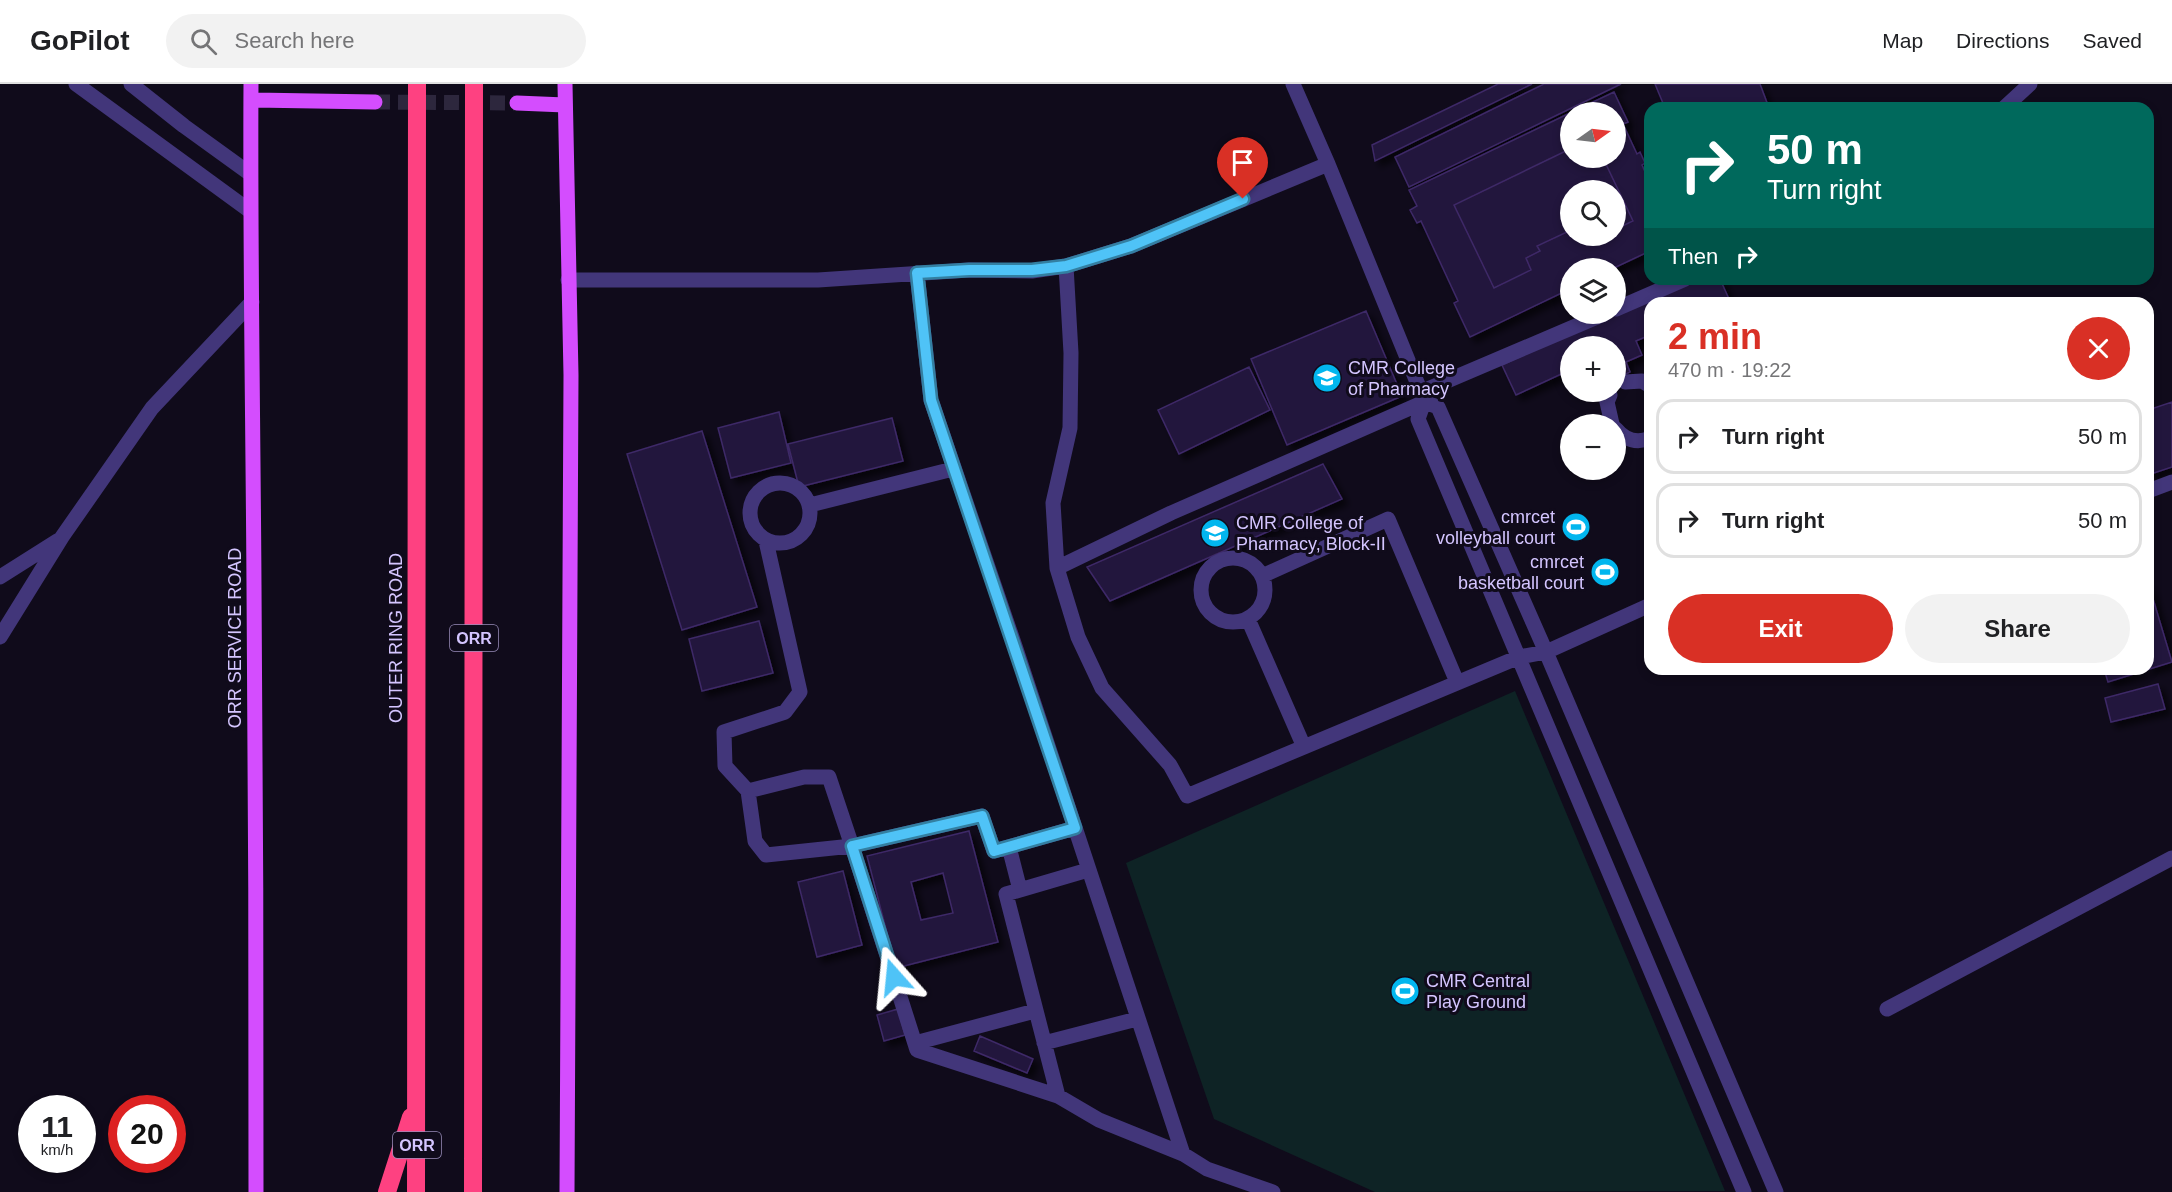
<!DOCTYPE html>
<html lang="en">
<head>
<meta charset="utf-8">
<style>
	:root { --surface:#fff; --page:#f2f2f2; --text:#202124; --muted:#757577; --line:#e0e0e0; --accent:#d93025 }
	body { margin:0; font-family:Arial,sans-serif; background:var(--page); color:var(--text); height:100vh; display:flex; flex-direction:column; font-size:22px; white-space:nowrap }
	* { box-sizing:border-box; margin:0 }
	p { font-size:20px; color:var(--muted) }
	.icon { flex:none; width:33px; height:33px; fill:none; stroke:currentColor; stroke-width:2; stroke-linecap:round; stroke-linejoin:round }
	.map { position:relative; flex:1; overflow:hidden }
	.panel { position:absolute; left:1644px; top:213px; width:510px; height:378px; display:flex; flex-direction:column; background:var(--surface); border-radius:18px; box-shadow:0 3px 9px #0003 }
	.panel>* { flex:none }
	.top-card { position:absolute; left:1644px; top:18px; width:510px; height:183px; border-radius:18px; box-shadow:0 3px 9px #0003; background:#00695c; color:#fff; overflow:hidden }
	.needle { width:39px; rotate:76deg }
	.fabs { position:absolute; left:1560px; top:18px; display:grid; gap:12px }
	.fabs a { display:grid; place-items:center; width:66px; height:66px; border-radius:50%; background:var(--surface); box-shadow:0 3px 9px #0003; font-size:30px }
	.speed { position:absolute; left:18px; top:1011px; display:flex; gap:12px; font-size:30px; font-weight:700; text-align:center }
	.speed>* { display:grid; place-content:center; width:78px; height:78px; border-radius:50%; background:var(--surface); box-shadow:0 3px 9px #0003; line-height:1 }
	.speed small { font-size:15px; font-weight:400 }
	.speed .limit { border:9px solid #d22; background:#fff; color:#111 }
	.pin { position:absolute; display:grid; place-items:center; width:51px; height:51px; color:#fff; margin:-62px -26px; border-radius:50% 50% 50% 0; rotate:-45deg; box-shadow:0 0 6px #0007 }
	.pin .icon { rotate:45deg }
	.me { position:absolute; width:66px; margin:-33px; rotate:342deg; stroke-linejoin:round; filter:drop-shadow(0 0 4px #0008) }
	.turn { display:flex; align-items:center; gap:21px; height:126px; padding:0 24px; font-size:27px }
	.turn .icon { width:78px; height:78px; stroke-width:2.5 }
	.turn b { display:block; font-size:42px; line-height:51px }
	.then { display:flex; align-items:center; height:57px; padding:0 24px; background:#0003; gap:12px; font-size:22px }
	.round { display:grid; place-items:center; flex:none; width:63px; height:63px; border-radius:32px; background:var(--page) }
	.overview { display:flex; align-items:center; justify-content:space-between; height:102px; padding:0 24px }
	h1 { font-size:36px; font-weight:700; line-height:45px; color:var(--accent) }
	.action { display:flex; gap:12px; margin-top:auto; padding:12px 24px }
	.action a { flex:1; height:69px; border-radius:36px; background:var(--accent); color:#fff; font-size:24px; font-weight:700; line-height:69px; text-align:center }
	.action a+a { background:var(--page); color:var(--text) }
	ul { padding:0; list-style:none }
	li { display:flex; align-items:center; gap:18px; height:75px; margin:0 12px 9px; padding:0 12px; border:3px solid var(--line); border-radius:18px }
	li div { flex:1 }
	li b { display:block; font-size:22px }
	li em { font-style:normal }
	header { display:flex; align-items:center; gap:36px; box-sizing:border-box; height:84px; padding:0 30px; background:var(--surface); border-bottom:2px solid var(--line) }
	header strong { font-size:28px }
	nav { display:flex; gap:33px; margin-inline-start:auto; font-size:21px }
	.search { width:420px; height:54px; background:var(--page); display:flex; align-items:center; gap:15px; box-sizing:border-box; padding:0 21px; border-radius:33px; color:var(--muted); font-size:22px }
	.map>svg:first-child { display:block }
	.green { fill:#0e2325 }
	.building { fill:#24173c; stroke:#3e2968; stroke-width:1.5; fill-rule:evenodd; filter:url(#shadow) }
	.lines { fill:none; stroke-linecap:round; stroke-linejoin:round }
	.major-tunnel { stroke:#2d273d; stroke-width:15; stroke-dasharray:15 8; stroke-linecap:butt }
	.minor { stroke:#42367a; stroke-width:15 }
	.major { stroke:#d44dfe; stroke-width:15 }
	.highway { stroke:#fe4181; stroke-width:18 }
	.route-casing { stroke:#337fa1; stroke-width:15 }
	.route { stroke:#4fc3f7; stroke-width:10 }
	.labels { text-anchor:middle; stroke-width:6; stroke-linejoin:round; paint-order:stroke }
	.shield { fill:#100b1b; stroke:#998dbb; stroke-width:1.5 }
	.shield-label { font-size:16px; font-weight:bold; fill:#d4c5ff }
	.poi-label { font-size:18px; fill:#d4c5ff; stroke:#100b1b; text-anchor:start }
	.street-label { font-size:18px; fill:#d4c5ff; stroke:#100b1b }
</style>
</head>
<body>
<header>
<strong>GoPilot</strong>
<div class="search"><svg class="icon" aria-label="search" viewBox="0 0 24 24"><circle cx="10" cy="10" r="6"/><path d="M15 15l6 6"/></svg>Search here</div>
<nav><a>Map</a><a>Directions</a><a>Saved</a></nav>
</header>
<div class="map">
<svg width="2172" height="1108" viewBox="0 0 2172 1108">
	<defs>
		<filter id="shadow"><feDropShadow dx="5.5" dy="5.5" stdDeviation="3" flood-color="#0009"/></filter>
	</defs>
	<rect width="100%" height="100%" fill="#100b1b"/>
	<!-- green -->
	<path class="green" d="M 1515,607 L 1725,1107 L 1375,1108 L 1214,1035 L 1126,779 Z"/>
	<!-- building -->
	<path class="building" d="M 1498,0 L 1532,0 L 1375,77 L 1372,61 Z
		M 1544,0 L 1621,0 L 1409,103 L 1395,73 Z
		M 1655,0 L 1760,0 L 1769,24 L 1665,24 Z
		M 1614,8 L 1628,38 L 1623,40 L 1637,70 L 1640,68 L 1645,79 L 1642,81 L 1650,99 L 1650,167 L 1614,184 L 1570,184 L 1570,205 L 1470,253 L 1454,219 L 1458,217 L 1421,137 L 1417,139 L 1410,126 L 1417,122 L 1409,106 L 1570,29 L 1570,65 L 1454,121 L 1494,204 L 1531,186 L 1526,174 L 1540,167 L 1537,162 L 1569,147 L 1570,152 L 1581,152 L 1585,160 L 1603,152 L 1616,152 L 1616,145 L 1633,137 L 1603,74 L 1616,74 L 1616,28 L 1572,28 Z
		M 1570,65 L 1570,74 L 1603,74 L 1633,137 L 1616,145 L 1616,106 L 1570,106 L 1570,150 L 1569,147 L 1537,162 L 1540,167 L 1526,174 L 1531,186 L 1494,204 L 1454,121 Z
		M 1581,152 L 1603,152 L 1585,160 Z
		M 1689,195 L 1720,195 L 1729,215 L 1720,219 L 1650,219 L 1650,251 L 1636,257 L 1642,271 L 1626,278 L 1630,288 L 1616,295 L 1616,262 L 1570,262 L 1570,286 L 1516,311 L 1502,281 Z
		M 1366,227 L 1402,312 L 1287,361 L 1251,275 Z
		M 1249,283 L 1270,326 L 1179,370 L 1158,326 Z
		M 2172,318 L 2172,383 L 2148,391 L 2148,326 Z
		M 779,328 L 791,379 L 731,394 L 718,344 Z
		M 892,334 L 903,377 L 799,403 L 788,360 Z
		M 702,347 L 757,523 L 682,546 L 627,370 Z
		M 1323,380 L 1342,415 L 1110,517 L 1087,483 Z
		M 2148,498 L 2172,578 L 2108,598 L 2104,585 L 2148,585 Z
		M 759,537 L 773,589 L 702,607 L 689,555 Z
		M 2158,600 L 2165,625 L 2111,638 L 2105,614 Z
		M 969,747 L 998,858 L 896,884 L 867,772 ZM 943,789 L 953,829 L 921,836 L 911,798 Z
		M 843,787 L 862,861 L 817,873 L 798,798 Z
		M 898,925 L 905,951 L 884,957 L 877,931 Z
		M 980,952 L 1033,975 L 1027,989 L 974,967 Z"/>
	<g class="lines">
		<!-- major-tunnel -->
		<path class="major-tunnel" d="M 375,18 L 517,19"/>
		<!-- minor -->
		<path class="minor" d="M 76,0 L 250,127
			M 131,0 L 184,42 L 249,89
			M 1293,0 L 1328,80 L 1421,308 L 1424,318 L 1418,335 L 1744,1108
			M 2004,24 L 2030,0
			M 1066,182 L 1071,269 L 1070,344 L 1053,419 L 1057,484 L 1078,553 L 1102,604 L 1170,681 L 1187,712 L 1519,573 L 1546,568 L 1650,521
			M 917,189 L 931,316 L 1016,565 L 1183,1070 L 1207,1085 L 1273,1108
			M 568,196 L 818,196 L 969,186 L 1032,187 L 1066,182 L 1131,162 L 1328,80
			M 1616,225 L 1685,195
			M 1625,298 L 1642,297 L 1650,302
			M 1421,308 L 1604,230
			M 1610,311 L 1607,318 L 1612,340
			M 1616,345 C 1625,356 1637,360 1650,354
			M750 429a30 30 0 1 1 60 0a30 30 0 1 1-60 0Z
			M 2148,407 L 2172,398
			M 810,421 L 953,385
			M 766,457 L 800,608 L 785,628 L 724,648 L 725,682 L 748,707 L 804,693 L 829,693 L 852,762 L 982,732 L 994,767 L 1075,744
			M1201 506a32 32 0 1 1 64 0a32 32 0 1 1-64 0Z
			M 1057,484 L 1171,429 L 1424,318 L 1438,323 L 1546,568 L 1776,1108
			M 1262,492 L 1388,435 L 1457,598
			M 0,493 L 57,457
			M 1248,535 L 1304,663
			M 0,553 L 62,453 L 152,324 L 252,218
			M 748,707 L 755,757 L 766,771 L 852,762 L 917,966 L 1058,1012 L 1099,1036 L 1183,1070
			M 1009,763 L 1020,806
			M 1887,925 L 2172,774
			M 915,959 L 1035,927
			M 1044,959 L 1137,935
			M 1058,1012 L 1006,810 L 1088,786"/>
		<!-- major -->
		<path class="major" d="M 251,0 C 250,167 253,334 254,501 C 256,703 256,906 256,1108
			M 565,0 L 571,291 L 567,1108
			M 251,16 L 375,18
			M 517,19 L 565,21"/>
		<!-- highway -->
		<path class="highway" d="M 387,1108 L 411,1033
			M 416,1108 L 417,0
			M 473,1108 L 474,0"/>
	</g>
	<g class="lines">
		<!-- route casing -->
		<g class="route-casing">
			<path id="route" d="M 894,893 L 852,762 L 982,732 L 994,767 L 1075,744 L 931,316 L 917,189 L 969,186 L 1032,186 L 1066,182 L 1131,162 L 1243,115"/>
		</g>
		<!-- route -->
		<use href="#route" class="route"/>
	</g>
	<!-- icons -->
	<defs>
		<g id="university-disc" transform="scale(1.5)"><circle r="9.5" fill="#02b6ee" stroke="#100b1b"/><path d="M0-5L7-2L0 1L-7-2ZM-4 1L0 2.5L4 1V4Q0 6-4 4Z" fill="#fff"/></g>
		<g id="stadium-disc" transform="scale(1.5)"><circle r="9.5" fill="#02b6ee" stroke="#100b1b"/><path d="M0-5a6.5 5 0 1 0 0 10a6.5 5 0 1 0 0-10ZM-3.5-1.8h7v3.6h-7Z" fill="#fff"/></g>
	</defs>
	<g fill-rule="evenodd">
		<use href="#university-disc" x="1327" y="294"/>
		<use href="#stadium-disc" x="1576" y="443"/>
		<use href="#university-disc" x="1215" y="449"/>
		<use href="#stadium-disc" x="1605" y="488"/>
		<use href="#stadium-disc" x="1405" y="907"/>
	</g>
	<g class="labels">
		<!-- shield labels -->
		<g class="shield">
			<rect x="450" y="541" width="48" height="26" rx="4.5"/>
			<rect x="393" y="1048" width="48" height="26" rx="4.5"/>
		</g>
		<g class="shield-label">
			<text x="474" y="560">ORR</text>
			<text x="417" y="1067">ORR</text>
		</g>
		<!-- poi labels -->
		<g class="poi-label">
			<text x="1348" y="290">CMR College<tspan x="1348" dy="21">of Pharmacy</tspan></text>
			<text x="1555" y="439" text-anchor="end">cmrcet<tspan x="1555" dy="21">volleyball court</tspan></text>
			<text x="1236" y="445">CMR College of<tspan x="1236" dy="21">Pharmacy, Block-II</tspan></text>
			<text x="1584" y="484" text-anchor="end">cmrcet<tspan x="1584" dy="21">basketball court</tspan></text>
			<text x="1426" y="903">CMR Central<tspan x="1426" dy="21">Play Ground</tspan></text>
		</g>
		<!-- street labels -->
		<g class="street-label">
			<text transform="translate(235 554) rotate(-90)" y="6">ORR SERVICE ROAD</text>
			<text transform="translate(396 554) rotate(-90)" y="6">OUTER RING ROAD</text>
		</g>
	</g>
</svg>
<div class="fabs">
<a><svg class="needle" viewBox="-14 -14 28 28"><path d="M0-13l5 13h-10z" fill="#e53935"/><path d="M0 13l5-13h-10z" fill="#757577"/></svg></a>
<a><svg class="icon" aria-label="search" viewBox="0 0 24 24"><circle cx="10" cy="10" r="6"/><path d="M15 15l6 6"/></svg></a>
<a><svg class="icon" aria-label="layers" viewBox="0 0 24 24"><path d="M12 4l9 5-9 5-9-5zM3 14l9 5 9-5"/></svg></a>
<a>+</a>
<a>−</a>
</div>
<div class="speed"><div>11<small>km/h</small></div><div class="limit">20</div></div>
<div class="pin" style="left:1243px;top:115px;background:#d93025"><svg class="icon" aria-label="arrive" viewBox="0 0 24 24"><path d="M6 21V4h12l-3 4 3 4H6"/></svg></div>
<svg class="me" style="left:894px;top:893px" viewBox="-20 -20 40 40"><path d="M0-17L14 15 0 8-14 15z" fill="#4fc3f7" stroke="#fff" stroke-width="4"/></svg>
<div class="top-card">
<div class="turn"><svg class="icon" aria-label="right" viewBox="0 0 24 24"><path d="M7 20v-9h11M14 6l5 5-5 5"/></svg><div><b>50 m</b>Turn right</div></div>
<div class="then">Then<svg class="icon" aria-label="right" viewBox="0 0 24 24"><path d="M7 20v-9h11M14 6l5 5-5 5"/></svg></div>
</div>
<section class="panel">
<div class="overview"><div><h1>2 min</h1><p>470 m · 19:22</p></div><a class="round" style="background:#d93025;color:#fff"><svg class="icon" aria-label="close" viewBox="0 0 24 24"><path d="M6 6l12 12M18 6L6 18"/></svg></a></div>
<ul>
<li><svg class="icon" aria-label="right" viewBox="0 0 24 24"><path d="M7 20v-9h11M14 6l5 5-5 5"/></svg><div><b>Turn right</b></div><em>50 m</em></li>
<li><svg class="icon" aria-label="right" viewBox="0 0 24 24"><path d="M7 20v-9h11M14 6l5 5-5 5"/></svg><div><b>Turn right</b></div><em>50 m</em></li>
</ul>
<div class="action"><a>Exit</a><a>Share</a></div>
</section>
</div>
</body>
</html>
